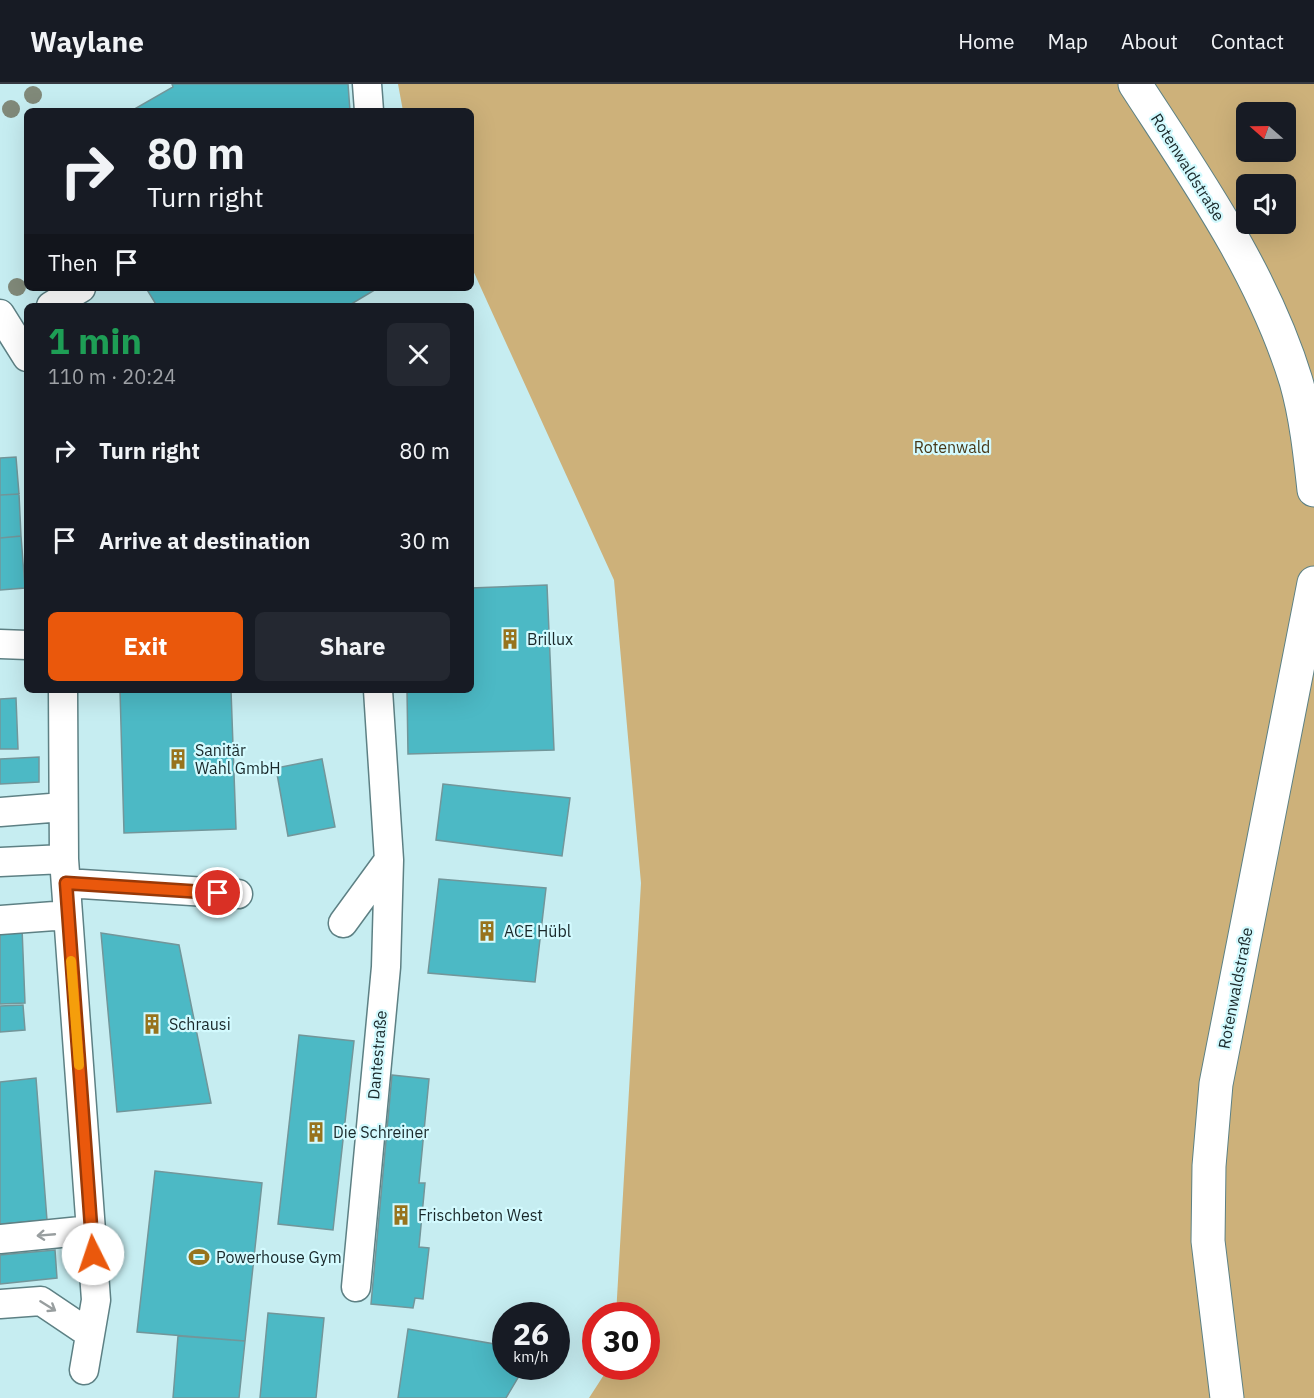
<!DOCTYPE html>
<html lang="en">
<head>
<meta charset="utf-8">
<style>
	:root { --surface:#171b24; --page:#242831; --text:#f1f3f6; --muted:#9ea1a6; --line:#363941; --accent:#ea580c }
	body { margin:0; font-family:"IBM Plex Sans",sans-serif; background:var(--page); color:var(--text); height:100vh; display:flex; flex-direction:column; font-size:22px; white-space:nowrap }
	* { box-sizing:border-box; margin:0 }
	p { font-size:20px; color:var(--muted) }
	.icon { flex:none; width:33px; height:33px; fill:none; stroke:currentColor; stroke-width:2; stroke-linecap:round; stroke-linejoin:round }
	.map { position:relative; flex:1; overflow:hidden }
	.details { position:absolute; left:24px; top:219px; width:450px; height:390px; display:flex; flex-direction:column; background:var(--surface); border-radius:9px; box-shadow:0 6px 24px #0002 }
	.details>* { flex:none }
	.hud { position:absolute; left:24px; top:24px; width:450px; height:183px; border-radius:9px; box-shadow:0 6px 24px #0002; background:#171b24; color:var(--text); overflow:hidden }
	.needle { width:39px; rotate:290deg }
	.controls { position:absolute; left:1236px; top:18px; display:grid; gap:12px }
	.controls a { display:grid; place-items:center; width:60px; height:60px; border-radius:9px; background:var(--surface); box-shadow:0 6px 24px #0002; font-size:30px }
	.speed { position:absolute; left:492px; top:1218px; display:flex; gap:12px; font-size:30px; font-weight:700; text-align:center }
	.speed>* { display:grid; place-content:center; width:78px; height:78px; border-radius:50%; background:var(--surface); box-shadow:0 6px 24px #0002; line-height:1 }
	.speed small { font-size:15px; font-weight:400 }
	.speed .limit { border:9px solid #d22; background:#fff; color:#111 }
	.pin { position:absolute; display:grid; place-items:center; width:51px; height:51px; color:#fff; margin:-26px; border:3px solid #fff; border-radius:50%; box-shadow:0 2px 6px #0007 }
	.me { position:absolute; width:66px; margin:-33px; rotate:356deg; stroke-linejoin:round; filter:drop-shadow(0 0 4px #0008) }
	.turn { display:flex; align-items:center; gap:21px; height:126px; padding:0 24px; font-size:27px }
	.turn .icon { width:78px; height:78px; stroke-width:2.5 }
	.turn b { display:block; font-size:42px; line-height:51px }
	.then { display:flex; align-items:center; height:57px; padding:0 24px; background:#0003; gap:12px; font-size:22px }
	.round { display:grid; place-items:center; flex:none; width:63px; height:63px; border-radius:9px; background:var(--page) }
	.overview { display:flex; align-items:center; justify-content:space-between; height:102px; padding:0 24px }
	h1 { font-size:36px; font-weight:700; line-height:45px; color:#1e9e55 }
	.primary-button { display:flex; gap:12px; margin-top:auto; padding:12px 24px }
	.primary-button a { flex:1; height:69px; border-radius:9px; background:var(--accent); color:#fff; font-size:24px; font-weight:700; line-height:69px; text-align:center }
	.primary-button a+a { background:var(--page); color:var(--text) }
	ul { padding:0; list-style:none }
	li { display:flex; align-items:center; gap:18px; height:90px; padding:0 24px }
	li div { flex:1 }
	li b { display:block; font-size:22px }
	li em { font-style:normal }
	header { display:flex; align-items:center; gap:36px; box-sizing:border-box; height:84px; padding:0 30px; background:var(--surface); border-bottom:2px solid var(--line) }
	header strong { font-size:28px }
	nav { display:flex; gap:33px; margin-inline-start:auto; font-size:21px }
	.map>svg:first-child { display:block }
	.green { fill:#cdb17a; fill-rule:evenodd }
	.building { fill:#4cb9c5; stroke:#72969a; stroke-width:1.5 }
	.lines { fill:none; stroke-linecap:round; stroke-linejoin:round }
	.minor-casing { stroke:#5d8084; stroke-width:31 }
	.major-casing { stroke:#5d8084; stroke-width:35 }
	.minor { stroke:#fff; stroke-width:28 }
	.major { stroke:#fff; stroke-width:33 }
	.tree { fill:#808979 }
	.oneway { stroke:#989e9f }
	.route-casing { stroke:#983908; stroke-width:15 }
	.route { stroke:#ea580c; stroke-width:10 }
	.slow { stroke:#f59e0b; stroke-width:10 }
	.labels { text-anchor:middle; stroke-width:4.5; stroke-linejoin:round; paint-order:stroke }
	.street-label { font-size:16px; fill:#19282a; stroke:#d3fafe }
	.park-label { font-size:16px; fill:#473717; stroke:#d3fafe }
	.poi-label { font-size:16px; fill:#19282a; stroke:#d3fafe; text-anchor:start }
</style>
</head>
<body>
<header>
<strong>Waylane</strong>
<nav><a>Home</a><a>Map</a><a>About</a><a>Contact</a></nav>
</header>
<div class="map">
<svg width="1314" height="1314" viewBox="0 0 1314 1314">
	<rect width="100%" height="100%" fill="#c6edf1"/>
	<!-- green -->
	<path class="green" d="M 398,0 L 1314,0 L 1314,1314 L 589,1314 L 609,1283 L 646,1282 L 646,1232 L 616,1231 L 641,799 L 614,496 L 471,182 L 471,27 L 403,27 ZM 1246,28 L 1286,28 L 1286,68 L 1246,68 ZM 1246,100 L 1286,100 L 1286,140 L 1246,140 Z"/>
	<!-- building -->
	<path class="building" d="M 172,0 L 348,0 L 350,27 L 131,27 L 173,3 Z
		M 146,204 L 378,204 L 348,222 L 157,222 Z
		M 16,373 L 19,410 L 0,411 L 0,374 Z
		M 19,410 L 21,452 L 0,454 L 0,411 Z
		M 21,452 L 25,504 L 0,506 L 0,454 Z
		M 547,501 L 554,666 L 408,670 L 407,606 L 471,606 L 471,504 Z
		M 120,606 L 231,606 L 236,745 L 124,749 Z
		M 16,614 L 18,665 L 0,665 L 0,615 Z
		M 39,673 L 39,698 L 0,700 L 0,675 Z
		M 322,675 L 335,743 L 288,752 L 276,684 Z
		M 443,700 L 570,714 L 562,772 L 436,756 Z
		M 439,795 L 546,804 L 535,898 L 428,889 Z
		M 0,844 L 22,844 L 25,919 L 0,920 Z
		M 101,849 L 179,861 L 211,1019 L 117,1028 Z
		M 23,921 L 25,946 L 0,948 L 0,922 Z
		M 299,951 L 354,957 L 333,1146 L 278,1140 Z
		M 392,991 L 429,995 L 419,1099 L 425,1099 L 419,1163 L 429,1164 L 423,1215 L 415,1214 L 413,1224 L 371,1220 Z
		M 36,994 L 47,1136 L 0,1140 L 0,998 Z
		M 155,1087 L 262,1099 L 245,1257 L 137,1248 Z
		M 55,1166 L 57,1194 L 0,1200 L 0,1171 Z
		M 268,1229 L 324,1234 L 316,1314 L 260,1314 Z
		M 408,1245 L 506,1262 L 506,1282 L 525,1282 L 506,1314 L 398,1314 Z
		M 178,1252 L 245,1257 L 239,1314 L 173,1314 Z"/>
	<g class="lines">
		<!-- minor casing -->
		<g class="minor-casing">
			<path id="minor" d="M 367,0 L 369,27
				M 51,222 L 81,204
				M 0,230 L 27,273
				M 0,560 L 27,561
				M 63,606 L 64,775 L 96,1216 L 84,1286
				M 0,728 L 63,723
				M 0,778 L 64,775
				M 66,799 L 238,810
				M 0,836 L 68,831
				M 343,839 L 389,776 L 378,606
				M 0,1155 L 91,1146
				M 356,1203 L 386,883 L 389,776
				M 0,1220 L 41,1217 L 90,1250"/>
		</g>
		<!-- major casing -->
		<g class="major-casing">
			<path id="major" d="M 1135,0 C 1196,94 1263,189 1296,297 C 1306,332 1310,369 1314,406
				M 1227,1314 L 1208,1157 L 1209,1082 L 1216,1000 L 1314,499"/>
		</g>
		<!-- minor -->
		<use href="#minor" class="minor"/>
		<!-- major -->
		<use href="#major" class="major"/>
	</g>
	<!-- trees -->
	<g class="tree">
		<circle cx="33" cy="11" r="9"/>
		<circle cx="11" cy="25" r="9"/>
		<circle cx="17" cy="203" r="9"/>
	</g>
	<!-- one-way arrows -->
	<defs><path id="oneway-shaft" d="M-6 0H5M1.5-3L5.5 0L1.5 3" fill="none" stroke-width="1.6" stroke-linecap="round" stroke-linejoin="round" transform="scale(1.5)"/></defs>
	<g class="oneway">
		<use href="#oneway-shaft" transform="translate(46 1151) rotate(175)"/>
		<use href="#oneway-shaft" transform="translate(48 1222) rotate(32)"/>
	</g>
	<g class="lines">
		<!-- route casing -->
		<g class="route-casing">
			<path id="route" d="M 93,1170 L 66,799 L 218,809"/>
		</g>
		<!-- route -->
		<use href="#route" class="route"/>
		<!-- slow -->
		<path class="slow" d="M 71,877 L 79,981"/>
	</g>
	<!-- icons -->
	<defs>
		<g id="building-bare" transform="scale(1.62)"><path d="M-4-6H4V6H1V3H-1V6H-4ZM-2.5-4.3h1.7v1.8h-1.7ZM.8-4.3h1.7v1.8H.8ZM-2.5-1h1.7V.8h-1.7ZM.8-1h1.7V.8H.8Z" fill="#97731d" stroke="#d3fafe" stroke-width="2.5" paint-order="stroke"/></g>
		<g id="stadium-bare" transform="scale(1.62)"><path d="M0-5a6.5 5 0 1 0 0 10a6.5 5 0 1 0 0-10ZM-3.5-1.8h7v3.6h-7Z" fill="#97731d" stroke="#d3fafe" stroke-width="2.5" paint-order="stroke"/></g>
	</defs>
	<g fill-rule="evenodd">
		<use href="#building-bare" x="510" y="555"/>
		<use href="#building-bare" x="178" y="675"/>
		<use href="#building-bare" x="487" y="847"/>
		<use href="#building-bare" x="152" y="940"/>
		<use href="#building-bare" x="316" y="1048"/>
		<use href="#building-bare" x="401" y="1131"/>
		<use href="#stadium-bare" x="199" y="1173"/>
	</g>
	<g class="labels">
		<!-- street labels -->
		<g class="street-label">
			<text transform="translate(1188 83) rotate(58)" y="6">Rotenwaldstraße</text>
			<text transform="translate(1235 904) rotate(-79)" y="6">Rotenwaldstraße</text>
			<text transform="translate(377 971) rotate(-85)" y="6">Dantestraße</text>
		</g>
		<!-- park labels -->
		<g class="park-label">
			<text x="952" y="369">Rotenwald</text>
		</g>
		<!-- poi labels -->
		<g class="poi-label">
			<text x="527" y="561">Brillux</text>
			<text x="195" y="672">Sanitär<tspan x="195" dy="18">Wahl GmbH</tspan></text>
			<text x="504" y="853">ACE Hübl</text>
			<text x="169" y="946">Schrausi</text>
			<text x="333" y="1054">Die Schreiner</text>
			<text x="418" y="1137">Frischbeton West</text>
			<text x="216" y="1179">Powerhouse Gym</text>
		</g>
	</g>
</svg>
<div class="controls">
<a><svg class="needle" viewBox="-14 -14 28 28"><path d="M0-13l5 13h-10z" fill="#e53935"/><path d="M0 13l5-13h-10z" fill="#9ea1a6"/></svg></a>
<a><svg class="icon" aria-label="sound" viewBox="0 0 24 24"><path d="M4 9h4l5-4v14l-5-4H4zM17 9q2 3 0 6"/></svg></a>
</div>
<div class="speed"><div>26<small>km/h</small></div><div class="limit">30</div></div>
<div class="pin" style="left:218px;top:809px;background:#d93025"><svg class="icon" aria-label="arrive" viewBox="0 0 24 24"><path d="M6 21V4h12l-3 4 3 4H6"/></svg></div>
<svg class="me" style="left:93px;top:1170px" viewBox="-20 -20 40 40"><circle r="19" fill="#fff"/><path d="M0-13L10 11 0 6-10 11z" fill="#ea580c"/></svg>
<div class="hud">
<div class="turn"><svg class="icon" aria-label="right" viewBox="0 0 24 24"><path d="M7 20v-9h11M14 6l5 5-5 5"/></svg><div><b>80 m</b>Turn right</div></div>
<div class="then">Then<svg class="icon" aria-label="arrive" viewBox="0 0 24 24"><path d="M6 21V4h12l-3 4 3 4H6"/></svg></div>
</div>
<section class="details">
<div class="overview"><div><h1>1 min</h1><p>110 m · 20:24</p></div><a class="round"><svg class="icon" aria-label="close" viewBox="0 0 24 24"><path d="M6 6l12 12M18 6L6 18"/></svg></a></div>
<ul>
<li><svg class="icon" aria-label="right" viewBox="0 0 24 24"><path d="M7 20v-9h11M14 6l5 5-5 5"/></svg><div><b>Turn right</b></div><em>80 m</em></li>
<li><svg class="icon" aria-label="arrive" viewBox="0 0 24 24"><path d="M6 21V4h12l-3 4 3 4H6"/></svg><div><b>Arrive at destination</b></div><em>30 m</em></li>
</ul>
<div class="primary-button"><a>Exit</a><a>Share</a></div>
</section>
</div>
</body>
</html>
